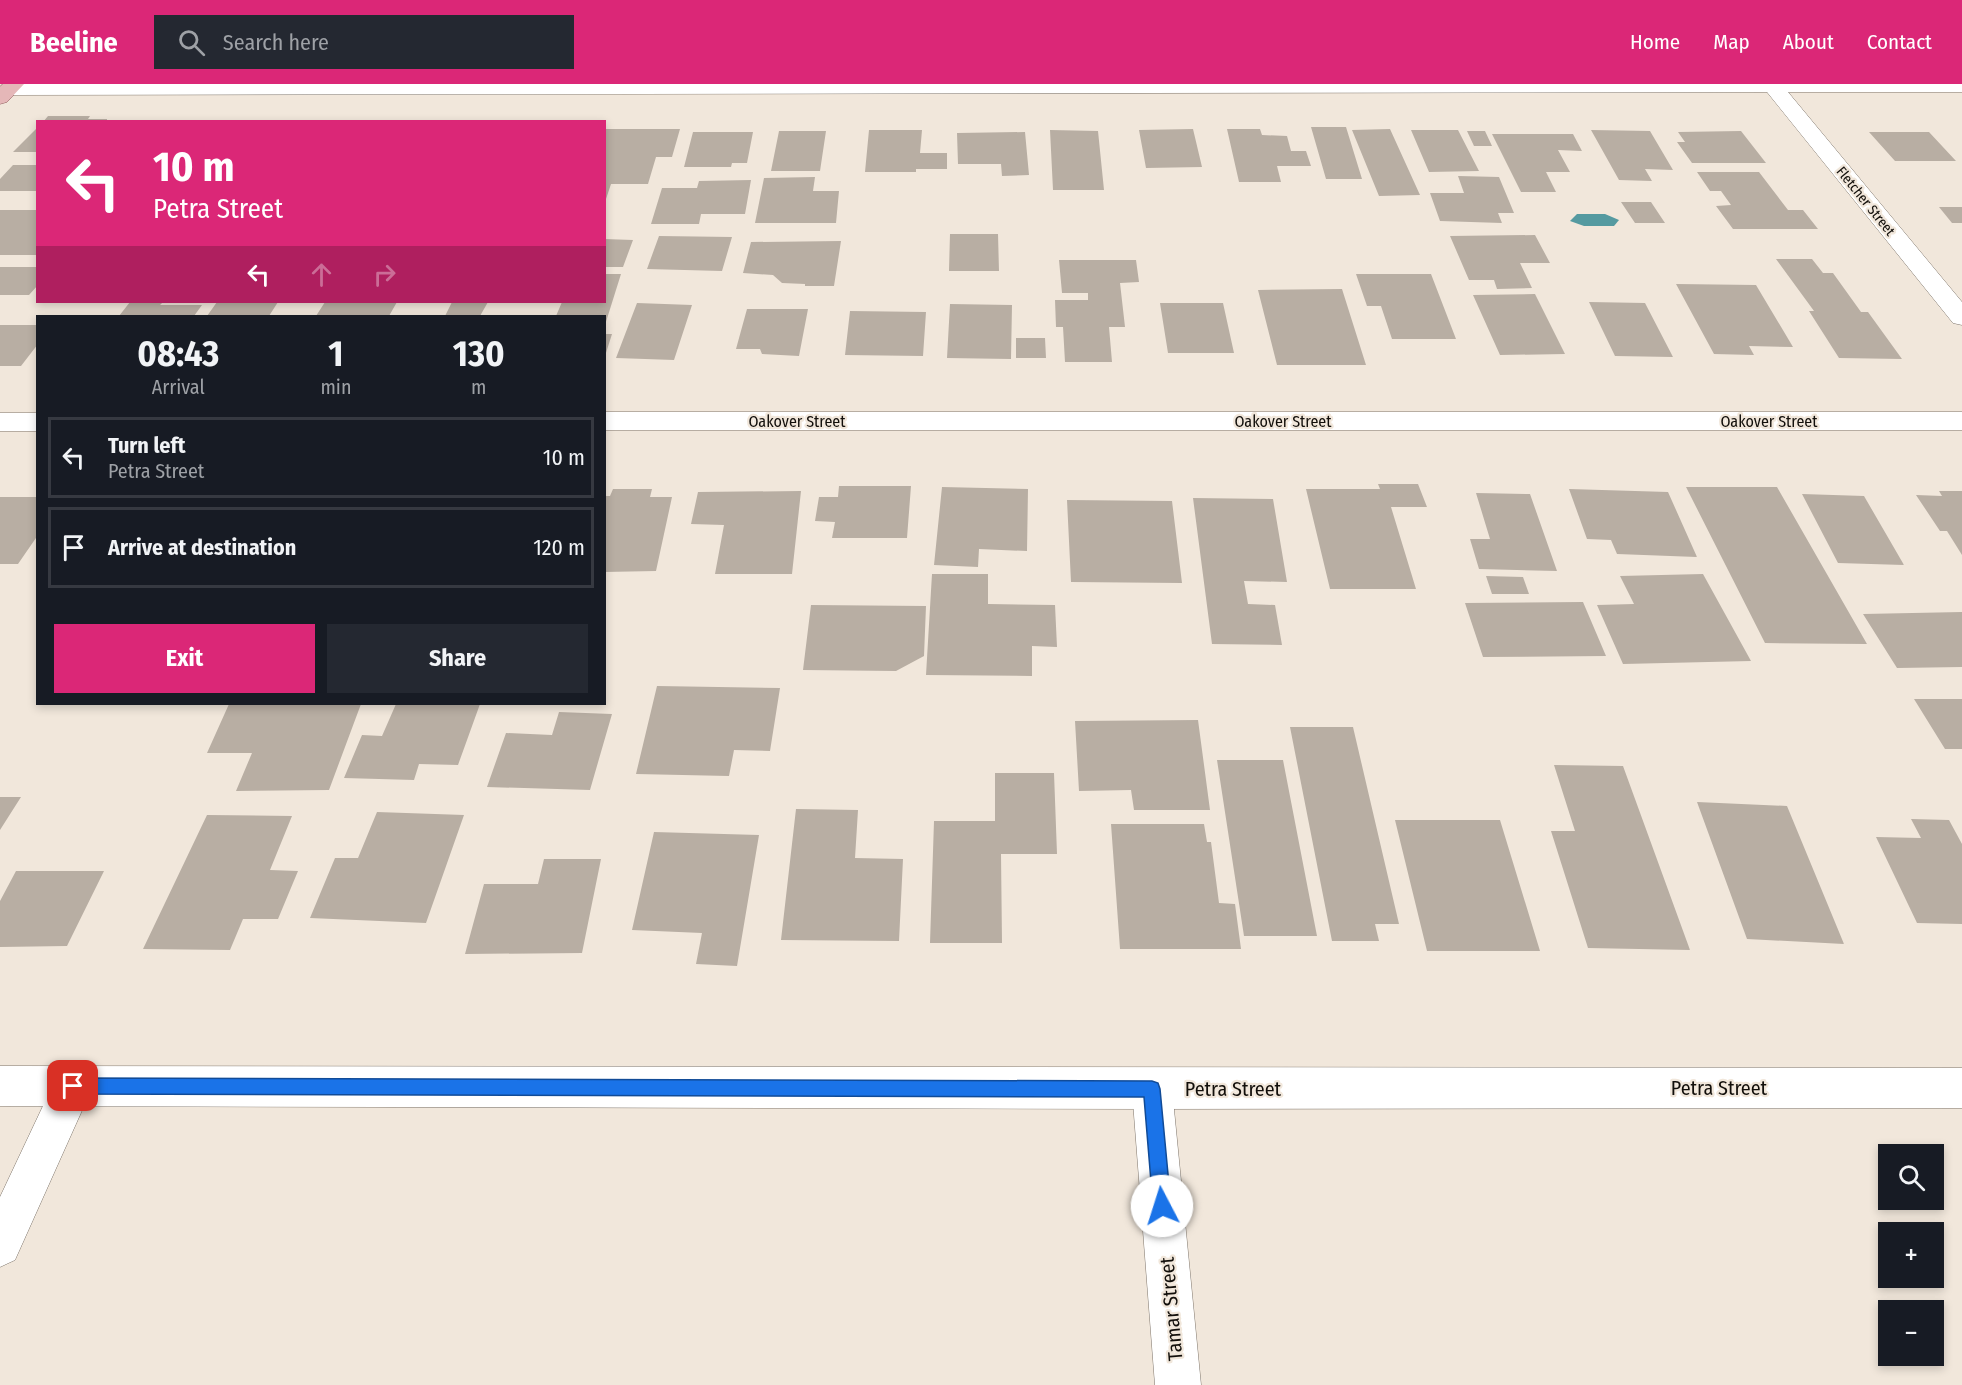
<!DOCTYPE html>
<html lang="en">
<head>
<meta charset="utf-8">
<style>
	:root { --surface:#171b24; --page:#242831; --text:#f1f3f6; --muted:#9ea1a6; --line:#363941; --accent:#db2777 }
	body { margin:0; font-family:"Fira Sans Condensed",sans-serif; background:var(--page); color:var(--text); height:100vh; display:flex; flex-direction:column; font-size:22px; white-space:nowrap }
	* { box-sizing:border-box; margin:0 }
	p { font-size:20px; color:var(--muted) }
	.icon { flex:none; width:33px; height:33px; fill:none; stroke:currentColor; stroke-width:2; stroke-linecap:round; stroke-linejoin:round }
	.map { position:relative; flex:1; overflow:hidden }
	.sheet { position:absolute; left:36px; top:231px; width:570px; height:390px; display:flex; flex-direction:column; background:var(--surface); border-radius:0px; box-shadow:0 3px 9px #0003 }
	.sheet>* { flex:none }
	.hud { position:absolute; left:36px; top:36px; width:570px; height:183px; border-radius:0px; box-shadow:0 3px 9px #0003; background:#db2777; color:#fff; overflow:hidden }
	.controls { position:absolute; left:1878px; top:1060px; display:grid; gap:12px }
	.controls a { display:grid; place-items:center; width:66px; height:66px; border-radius:0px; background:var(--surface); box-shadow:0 3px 9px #0003; font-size:30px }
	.pin { position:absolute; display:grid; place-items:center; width:51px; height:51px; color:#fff; margin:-26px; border-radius:12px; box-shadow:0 3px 9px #0006 }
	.me { position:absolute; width:66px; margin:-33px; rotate:355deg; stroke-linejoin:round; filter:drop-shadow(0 0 4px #0008) }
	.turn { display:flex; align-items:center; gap:21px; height:126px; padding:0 18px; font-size:27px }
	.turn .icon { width:78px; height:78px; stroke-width:2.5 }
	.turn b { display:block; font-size:42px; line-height:51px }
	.lanes { display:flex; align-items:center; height:57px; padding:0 18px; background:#0003; justify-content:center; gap:30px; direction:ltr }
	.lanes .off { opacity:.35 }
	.eta { display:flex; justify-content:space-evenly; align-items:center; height:102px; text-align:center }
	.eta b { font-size:36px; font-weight:700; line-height:42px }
	.button { display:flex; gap:12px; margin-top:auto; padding:12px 18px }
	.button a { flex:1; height:69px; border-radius:0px; background:var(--accent); color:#fff; font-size:24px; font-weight:700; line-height:69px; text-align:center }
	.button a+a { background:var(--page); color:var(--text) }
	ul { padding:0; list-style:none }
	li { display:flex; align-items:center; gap:18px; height:81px; margin:0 12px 9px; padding:0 6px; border:3px solid var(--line); border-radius:0px }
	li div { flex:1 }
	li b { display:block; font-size:22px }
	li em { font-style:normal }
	header { display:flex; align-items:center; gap:36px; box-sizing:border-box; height:84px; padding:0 30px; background:var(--accent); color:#fff }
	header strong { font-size:28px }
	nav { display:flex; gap:33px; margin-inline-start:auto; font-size:21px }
	.search { width:420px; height:54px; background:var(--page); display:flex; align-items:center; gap:15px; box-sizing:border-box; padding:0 21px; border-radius:0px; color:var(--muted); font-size:22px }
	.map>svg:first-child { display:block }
	.water { fill:#559aa0 }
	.building { fill:#b8aea3 }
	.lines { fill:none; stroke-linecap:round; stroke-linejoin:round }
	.street-casing { stroke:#7e756b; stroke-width:1 }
	.secondary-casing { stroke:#7e756b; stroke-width:1 }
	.primary-casing { stroke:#905d5d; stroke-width:1 }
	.street { fill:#fff; fill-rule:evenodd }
	.secondary { fill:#fff; fill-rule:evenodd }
	.primary { fill:#e5b7b8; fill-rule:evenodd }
	.route { fill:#1a73e8; stroke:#114b97; stroke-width:1.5 }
	.labels { text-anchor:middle; stroke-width:4.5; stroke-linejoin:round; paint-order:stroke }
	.far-street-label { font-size:14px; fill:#120f0b; stroke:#f1e7db }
	.street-label { font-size:16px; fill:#120f0b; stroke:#f1e7db }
	.near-street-label { font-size:20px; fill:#120f0b; stroke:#f1e7db }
</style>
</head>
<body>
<header>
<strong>Beeline</strong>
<div class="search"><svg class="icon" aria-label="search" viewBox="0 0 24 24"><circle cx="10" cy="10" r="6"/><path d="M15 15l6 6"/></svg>Search here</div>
<nav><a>Home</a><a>Map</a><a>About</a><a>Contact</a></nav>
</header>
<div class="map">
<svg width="1962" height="1301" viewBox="0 0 1962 1301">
	<rect width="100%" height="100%" fill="#f1e7db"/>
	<!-- water -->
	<path class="water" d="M 1605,130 L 1619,136 L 1614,142 L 1584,142 L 1570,137 L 1577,130 Z"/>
	<!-- building -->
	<path class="building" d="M 48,32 L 90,32 L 88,35 L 107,35 L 107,38 L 43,38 Z
		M 38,43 L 38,68 L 13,68 Z
		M 1311,43 L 1346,43 L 1362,95 L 1326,95 Z
		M 604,45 L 680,45 L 672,73 L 656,73 L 648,100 L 611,100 L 605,118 Z
		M 1193,45 L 1202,83 L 1146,84 L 1139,46 Z
		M 1227,45 L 1260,45 L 1262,51 L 1287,52 L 1291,67 L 1306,67 L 1311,82 L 1277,82 L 1281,98 L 1239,98 Z
		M 1390,45 L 1420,111 L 1379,112 L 1352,46 Z
		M 869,46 L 922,46 L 920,69 L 947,69 L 947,85 L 916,85 L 916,88 L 865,88 Z
		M 1050,46 L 1098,47 L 1104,106 L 1053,106 Z
		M 1411,46 L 1458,46 L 1479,87 L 1429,88 Z
		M 1591,46 L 1650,47 L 1673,86 L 1645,85 L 1652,97 L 1619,96 Z
		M 779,47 L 826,47 L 820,87 L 771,87 Z
		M 1467,47 L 1485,47 L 1492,62 L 1474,62 Z
		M 1741,47 L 1766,79 L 1692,79 L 1677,58 L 1685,58 L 1678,48 Z
		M 693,48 L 753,48 L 747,79 L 732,79 L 731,83 L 684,83 Z
		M 1025,48 L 1029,91 L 1002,92 L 1001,80 L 958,80 L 957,49 Z
		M 1869,48 L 1929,48 L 1956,77 L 1895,77 Z
		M 1492,50 L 1573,50 L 1582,67 L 1558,66 L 1570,88 L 1546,88 L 1556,108 L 1521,108 Z
		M 13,81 L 38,81 L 38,107 L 0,107 L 0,95 Z
		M 1697,88 L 1759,88 L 1788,126 L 1803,126 L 1818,145 L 1733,145 L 1716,122 L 1731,121 L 1721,107 L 1710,107 Z
		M 1458,92 L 1499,93 L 1514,129 L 1498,129 L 1502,139 L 1440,137 L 1430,109 L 1464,109 Z
		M 815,93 L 813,107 L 839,107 L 836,139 L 755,139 L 764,94 Z
		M 751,96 L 745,130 L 701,130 L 699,140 L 651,140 L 662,104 L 697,104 L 699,97 Z
		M 1621,118 L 1651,118 L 1665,139 L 1635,139 Z
		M 1939,123 L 1962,123 L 1962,139 L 1952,139 Z
		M 0,126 L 38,126 L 38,171 L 0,171 Z
		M 950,150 L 998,150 L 999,187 L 949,187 Z
		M 1535,151 L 1550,179 L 1520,179 L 1532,204 L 1497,205 L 1494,196 L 1469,196 L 1450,152 Z
		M 659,152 L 732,153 L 722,187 L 647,185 Z
		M 604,155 L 633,156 L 623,183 L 604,183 Z
		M 841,157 L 834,202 L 805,202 L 805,200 L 782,199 L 773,191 L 743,189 L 751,158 Z
		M 1776,175 L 1812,175 L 1823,189 L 1833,189 L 1861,228 L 1868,228 L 1902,275 L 1839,274 L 1809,227 L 1814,227 Z
		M 1059,176 L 1136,176 L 1139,198 L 1120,199 L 1125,243 L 1109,243 L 1112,278 L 1065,278 L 1063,243 L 1056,243 L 1055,216 L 1088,216 L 1088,209 L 1062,209 Z
		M 0,183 L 38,183 L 38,201 L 29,211 L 0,211 Z
		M 604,190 L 621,190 L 605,241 L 604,232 L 556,232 L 562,218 L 604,218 Z
		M 1356,190 L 1431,190 L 1456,255 L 1392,255 L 1381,222 L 1367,222 Z
		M 1676,200 L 1756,201 L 1793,263 L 1749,262 L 1754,271 L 1714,270 Z
		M 1342,205 L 1366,281 L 1277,281 L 1258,206 Z
		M 1535,210 L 1565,270 L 1500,271 L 1473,211 Z
		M 130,218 L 163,218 L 160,221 L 202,221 L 194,232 L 119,232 Z
		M 217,218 L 278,218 L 269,232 L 207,232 Z
		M 325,218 L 397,218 L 389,232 L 316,232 Z
		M 452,218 L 488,218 L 480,232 L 445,232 Z
		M 1589,218 L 1645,219 L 1673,273 L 1615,272 Z
		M 637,219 L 692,221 L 674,276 L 616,274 Z
		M 1160,219 L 1223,219 L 1234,269 L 1168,269 Z
		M 950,220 L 1012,221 L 1011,275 L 947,274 Z
		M 747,225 L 808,225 L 799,272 L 762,270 L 760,265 L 736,265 Z
		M 850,227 L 926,228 L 923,272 L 845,271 Z
		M 0,241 L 38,241 L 38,260 L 21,282 L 0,282 Z
		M 604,250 L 612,250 L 605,272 L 604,272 Z
		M 1016,254 L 1045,254 L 1046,274 L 1016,274 Z
		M 1378,400 L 1418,400 L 1427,423 L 1391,423 L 1416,505 L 1330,505 L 1306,405 L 1380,405 Z
		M 839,402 L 911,402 L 907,454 L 832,454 L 835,438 L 815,437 L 819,413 L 838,413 Z
		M 942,403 L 1028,405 L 1027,467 L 979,465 L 978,483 L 934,481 Z
		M 1686,403 L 1777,403 L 1867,560 L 1765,559 Z
		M 613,405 L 652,405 L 650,413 L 672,413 L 656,487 L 604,488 L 604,412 L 610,412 Z
		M 1569,405 L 1668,408 L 1697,473 L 1617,470 L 1611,456 L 1587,455 Z
		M 801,407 L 792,490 L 715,490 L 724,441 L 691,440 L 698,408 Z
		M 1939,407 L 1962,407 L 1962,471 L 1947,447 L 1940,447 L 1916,411 L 1942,412 Z
		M 1476,409 L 1530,410 L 1557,487 L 1479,485 L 1470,455 L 1490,455 Z
		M 1802,410 L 1864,412 L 1904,481 L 1838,479 Z
		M 0,413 L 38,413 L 38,451 L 18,480 L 0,480 Z
		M 1193,414 L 1273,415 L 1287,498 L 1244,497 L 1248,520 L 1275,521 L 1282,561 L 1212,560 Z
		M 1067,416 L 1172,417 L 1182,499 L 1071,498 Z
		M 932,490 L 988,490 L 988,520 L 1055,521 L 1057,563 L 1032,562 L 1032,592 L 926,591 Z
		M 1703,490 L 1751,577 L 1623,580 L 1597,521 L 1634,520 L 1620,492 Z
		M 1486,492 L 1523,493 L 1529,510 L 1492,510 Z
		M 1583,518 L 1606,572 L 1483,573 L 1465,519 Z
		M 811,521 L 926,522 L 924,572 L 896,587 L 803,586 Z
		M 1962,528 L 1962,583 L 1897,584 L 1863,530 Z
		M 657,602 L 780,604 L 770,667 L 734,666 L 729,692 L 636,690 Z
		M 1914,615 L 1962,615 L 1962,665 L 1945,665 Z
		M 229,620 L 361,620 L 329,706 L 236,707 L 252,669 L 207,669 Z
		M 396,620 L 480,620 L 458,681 L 419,680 L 414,696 L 344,694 L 362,651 L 382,652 Z
		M 559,628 L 612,630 L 590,706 L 487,703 L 506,649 L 552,651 Z
		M 1198,636 L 1210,726 L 1134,726 L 1131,706 L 1079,707 L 1075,637 Z
		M 1290,643 L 1353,643 L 1399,840 L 1375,840 L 1379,857 L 1332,857 Z
		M 1217,676 L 1283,676 L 1317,852 L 1244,852 Z
		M 1554,681 L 1623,682 L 1690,866 L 1588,864 L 1551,747 L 1575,747 Z
		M 995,689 L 1054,689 L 1057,770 L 1001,770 L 1002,859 L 930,859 L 934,737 L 995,737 Z
		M 0,713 L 21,713 L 0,746 Z
		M 1697,718 L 1787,722 L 1844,860 L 1747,855 Z
		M 796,725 L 858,726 L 855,774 L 903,775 L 899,857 L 781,856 Z
		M 377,728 L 464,731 L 426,839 L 310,834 L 335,774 L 358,774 Z
		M 207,731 L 292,732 L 270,786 L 298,787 L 278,835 L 243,835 L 230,866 L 143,865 Z
		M 1911,735 L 1949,736 L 1962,760 L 1962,840 L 1917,839 L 1876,753 L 1921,754 Z
		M 1395,736 L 1500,736 L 1540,867 L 1427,867 Z
		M 1111,740 L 1204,740 L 1207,758 L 1211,758 L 1219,819 L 1235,820 L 1241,865 L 1120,865 Z
		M 654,748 L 759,751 L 737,882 L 696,880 L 702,849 L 632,846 Z
		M 544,775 L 601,775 L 582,869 L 465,870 L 484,800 L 538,800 Z
		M 16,787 L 104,787 L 67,862 L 0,863 L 0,817 Z"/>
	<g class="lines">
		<!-- street casing -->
		<g class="street-casing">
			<path id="street" d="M 1962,0 L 1962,8 L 1788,8 L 1962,218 L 1962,241 L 1953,239 L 1767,8 L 9,11 L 0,6 L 2,1 L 5,0 Z
				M 604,328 L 1962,328 L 1962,346 L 604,346 Z
				M 0,329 L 38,329 L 38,347 L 0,347 Z
				M 73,982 L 87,988 L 93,1002 L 15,1176 L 0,1183 L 0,1113 L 59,988 Z
				M 1152,985 L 1166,991 L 1172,1005 L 1201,1301 L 1155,1301 L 1132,1005 L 1138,991 Z"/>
		</g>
		<!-- secondary casing -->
		<g class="secondary-casing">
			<path id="secondary" d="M 0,982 L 1962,984 L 1962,1024 L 1152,1025 L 0,1022 Z"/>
		</g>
		<!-- primary casing -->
		<g class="primary-casing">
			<path id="primary" d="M 3,0 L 24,0 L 7,18 L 0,20 L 0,3 Z"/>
		</g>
		<!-- street -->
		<use href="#street" class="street"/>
		<!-- secondary -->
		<use href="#secondary" class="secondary"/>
		<!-- primary -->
		<use href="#primary" class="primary"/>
	</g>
	<!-- route -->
	<path class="route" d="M 73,994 L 1152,997 L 1158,999 L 1160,1005 L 1171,1122 L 1168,1128 L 1162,1131 L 1156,1128 L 1153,1122 L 1144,1013 L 73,1010 L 67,1008 L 65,1002 L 67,997 Z"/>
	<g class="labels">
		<!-- far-street labels -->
		<g class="far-street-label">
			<text transform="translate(1866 117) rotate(51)" y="5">Fletcher Street</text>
		</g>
		<!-- street labels -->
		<g class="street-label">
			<text x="797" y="343">Oakover Street</text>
			<text x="1283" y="343">Oakover Street</text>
			<text x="1769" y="343">Oakover Street</text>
		</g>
		<!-- near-street labels -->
		<g class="near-street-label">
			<text x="1719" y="1011">Petra Street</text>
			<text x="1233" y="1012">Petra Street</text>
			<text transform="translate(1171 1225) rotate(-95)" y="7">Tamar Street</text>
		</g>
	</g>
</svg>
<div class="controls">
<a><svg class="icon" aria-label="search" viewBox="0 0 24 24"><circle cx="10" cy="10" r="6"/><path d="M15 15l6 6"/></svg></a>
<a>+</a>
<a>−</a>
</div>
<div class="pin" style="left:73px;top:1002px;background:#d93025"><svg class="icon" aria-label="arrive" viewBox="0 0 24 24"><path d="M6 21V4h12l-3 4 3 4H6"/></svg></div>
<svg class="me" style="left:1162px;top:1122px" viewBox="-20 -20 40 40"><circle r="19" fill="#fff"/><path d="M0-13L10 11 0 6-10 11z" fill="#1a73e8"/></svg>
<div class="hud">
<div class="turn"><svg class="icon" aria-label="left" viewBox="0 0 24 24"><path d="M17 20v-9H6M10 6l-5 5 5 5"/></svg><div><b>10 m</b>Petra Street</div></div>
<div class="lanes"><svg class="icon" aria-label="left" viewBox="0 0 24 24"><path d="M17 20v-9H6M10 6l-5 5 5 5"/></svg><svg class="icon off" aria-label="ahead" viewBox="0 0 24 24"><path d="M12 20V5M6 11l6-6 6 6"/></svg><svg class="icon off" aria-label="right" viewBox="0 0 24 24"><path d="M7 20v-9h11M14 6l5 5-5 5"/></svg></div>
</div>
<section class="sheet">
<div class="eta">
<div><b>08:43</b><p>Arrival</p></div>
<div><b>1</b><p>min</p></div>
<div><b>130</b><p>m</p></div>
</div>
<ul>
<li><svg class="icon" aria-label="left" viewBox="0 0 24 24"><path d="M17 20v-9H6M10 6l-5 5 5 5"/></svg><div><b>Turn left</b><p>Petra Street</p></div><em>10 m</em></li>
<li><svg class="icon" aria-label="arrive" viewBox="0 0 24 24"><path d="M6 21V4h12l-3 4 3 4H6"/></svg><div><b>Arrive at destination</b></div><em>120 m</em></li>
</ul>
<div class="button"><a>Exit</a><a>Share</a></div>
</section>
</div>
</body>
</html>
